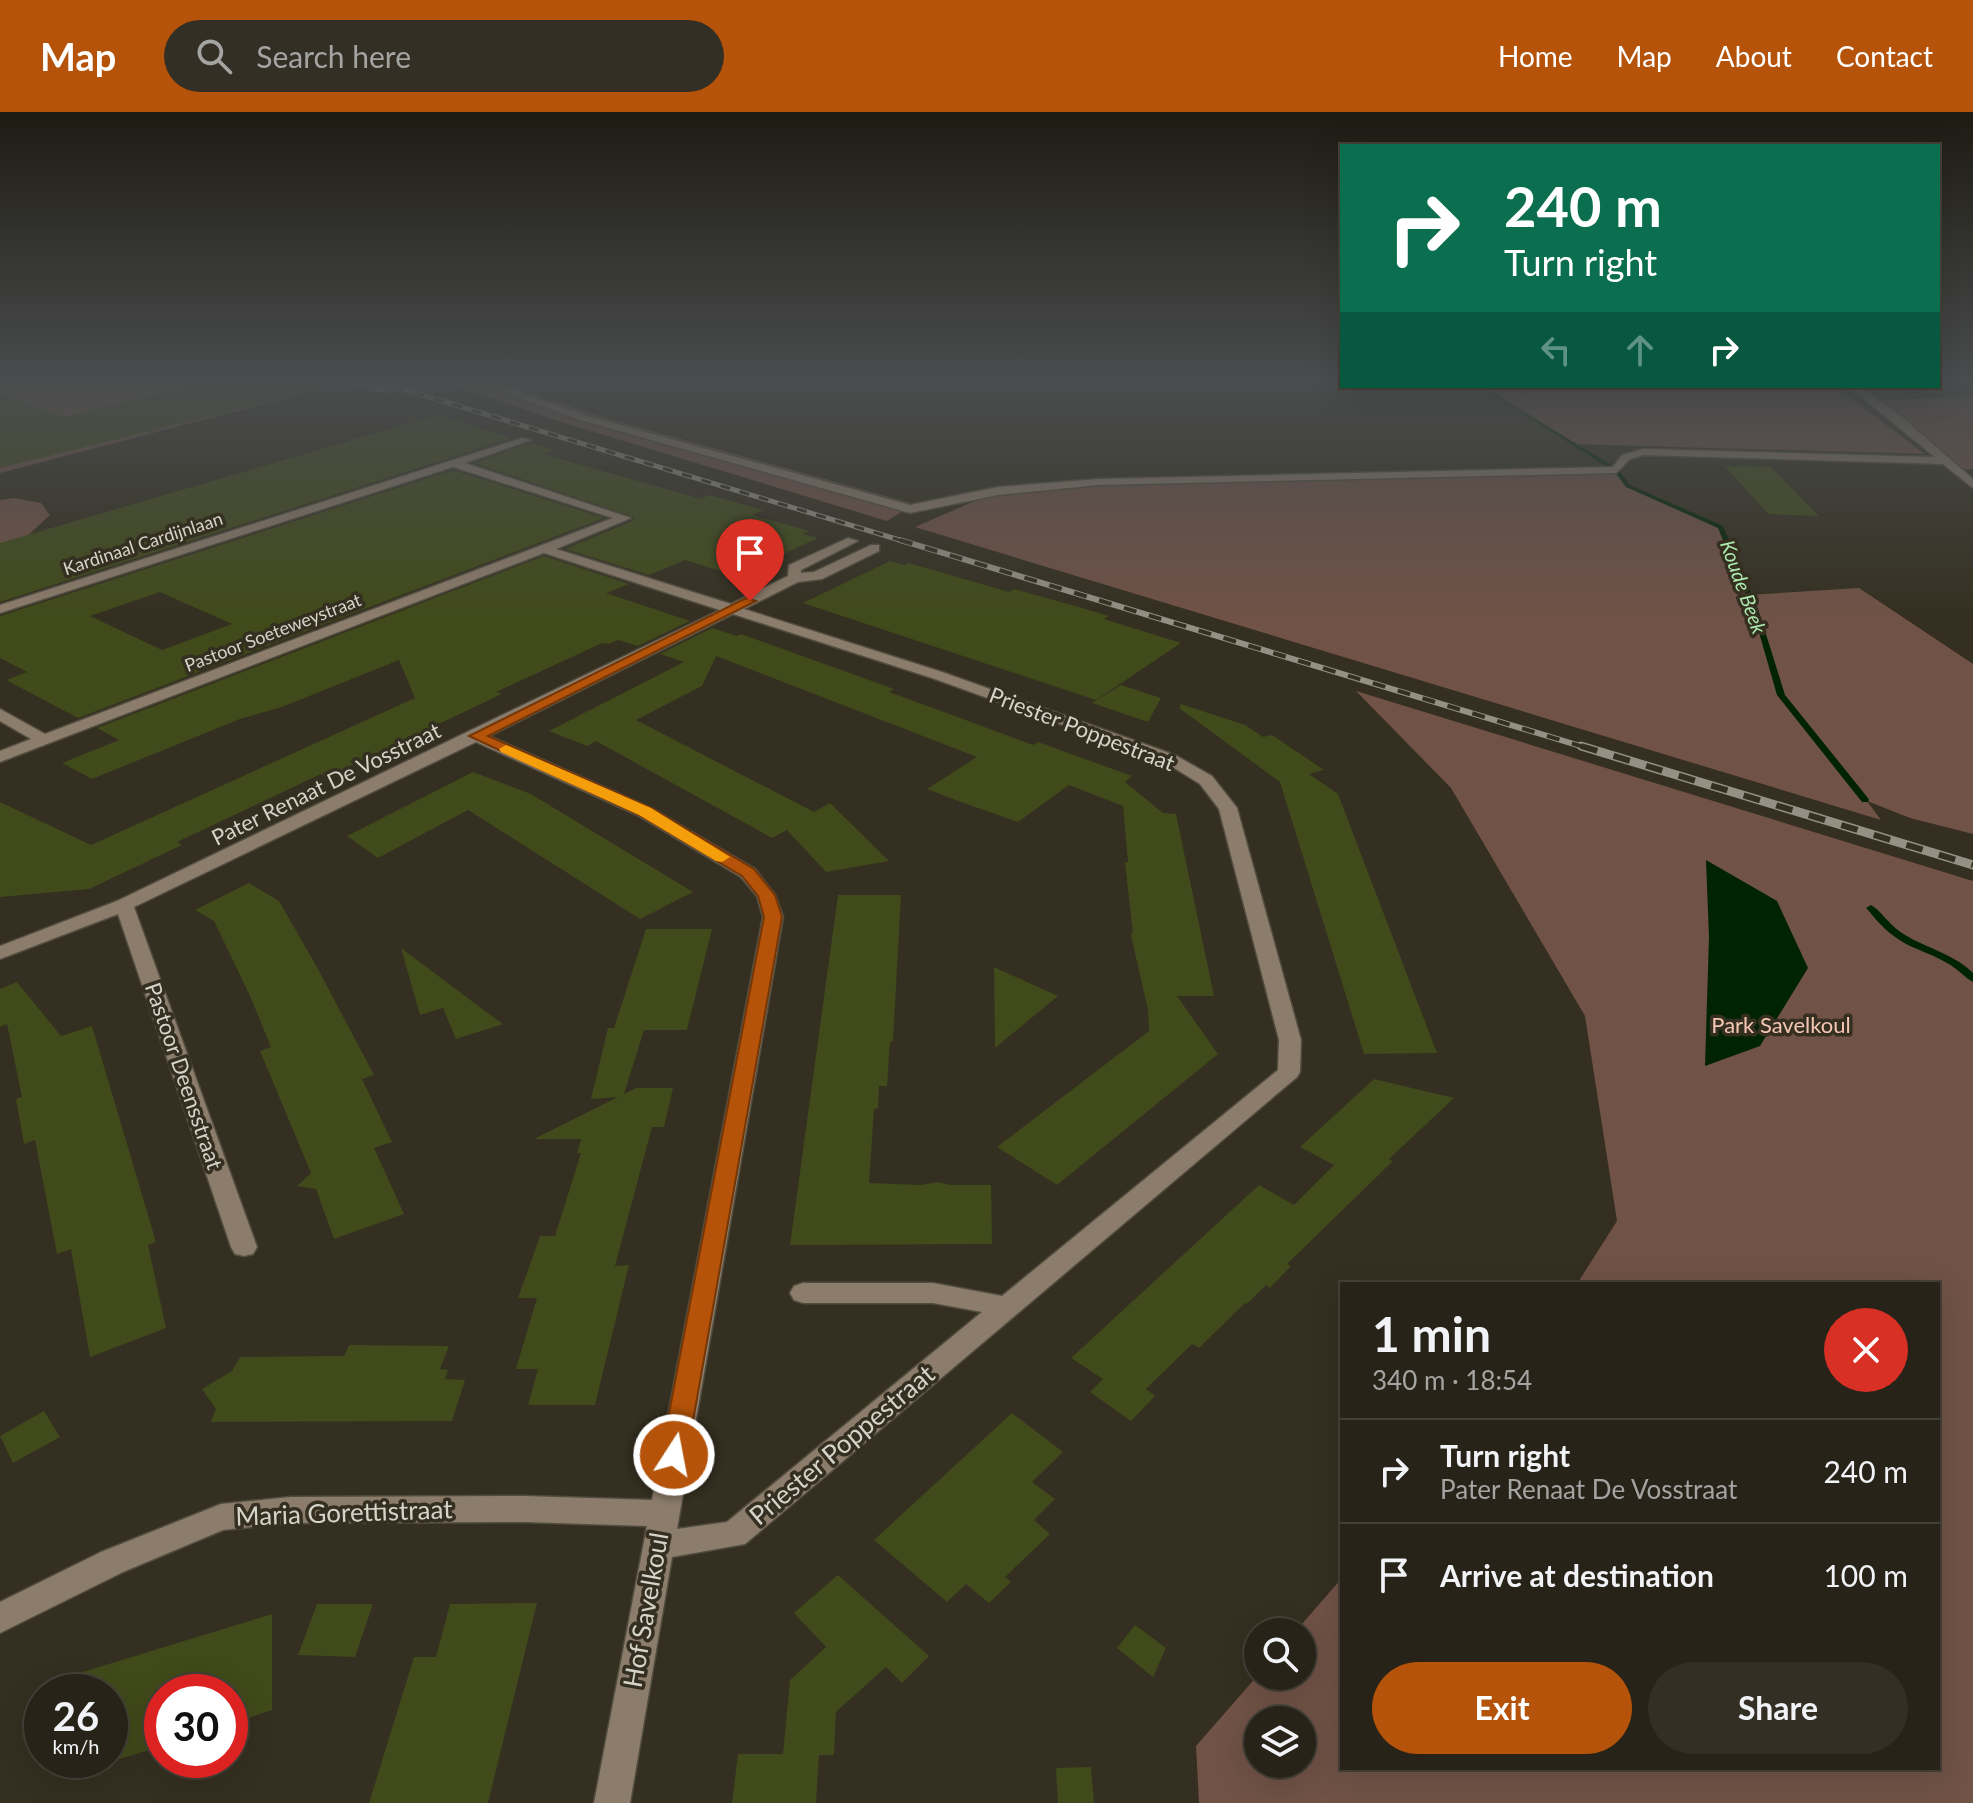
<!DOCTYPE html>
<html lang="en">
<head>
<meta charset="utf-8">
<style>
	:root { --surface:#272318; --page:#332f25; --text:#f1f3f6; --muted:#a4a4a2; --line:#434037; --accent:#b45309 }
	body { margin:0; font-family:Lato,sans-serif; background:var(--page); color:var(--text); height:100vh; display:flex; flex-direction:column; font-size:30px; white-space:nowrap }
	* { box-sizing:border-box; margin:0 }
	p { font-size:26px; color:var(--muted) }
	.icon { flex:none; width:44px; height:44px; fill:none; stroke:currentColor; stroke-width:2; stroke-linecap:round; stroke-linejoin:round }
	.map { position:relative; flex:1; overflow:hidden }
	.panel { position:absolute; left:1340px; top:1170px; width:600px; height:488px; display:flex; flex-direction:column; background:var(--surface); border-radius:0px; box-shadow:0 8px 32px #0002,0 0 0 2px var(--line) }
	.panel>* { flex:none }
	.banner { position:absolute; left:1340px; top:32px; width:600px; height:244px; border-radius:0px; box-shadow:0 8px 32px #0002,0 0 0 2px var(--line); background:#0b6e4f; color:#fff; overflow:hidden }
	.buttons { position:absolute; left:1244px; top:1506px; display:grid; gap:16px }
	.buttons a { display:grid; place-items:center; width:72px; height:72px; border-radius:50%; background:var(--surface); box-shadow:0 8px 32px #0002,0 0 0 2px var(--line); font-size:40px }
	.speed { position:absolute; left:24px; top:1562px; display:flex; gap:16px; font-size:40px; font-weight:700; text-align:center }
	.speed>* { display:grid; place-content:center; width:104px; height:104px; border-radius:50%; background:var(--surface); box-shadow:0 8px 32px #0002,0 0 0 2px var(--line); line-height:1 }
	.speed small { font-size:20px; font-weight:400 }
	.speed .limit { border:12px solid #d22; background:#fff; color:#111 }
	.pin { position:absolute; display:grid; place-items:center; width:68px; height:68px; color:#fff; margin:-82px -34px; border-radius:50% 50% 50% 0; rotate:-45deg; box-shadow:0 0 8px #0007 }
	.pin .icon { rotate:45deg }
	.me { position:absolute; width:88px; margin:-44px; rotate:11deg; stroke-linejoin:round; filter:drop-shadow(0 0 6px #0008) }
	.turn { display:flex; align-items:center; gap:28px; height:168px; padding:0 32px; font-size:36px }
	.turn .icon { width:104px; height:104px; stroke-width:2.5 }
	.turn b { display:block; font-size:56px; line-height:68px }
	.lanes { display:flex; align-items:center; height:76px; padding:0 32px; background:#0003; justify-content:center; gap:40px; direction:ltr }
	.lanes .off { opacity:.35 }
	.round { display:grid; place-items:center; flex:none; width:84px; height:84px; border-radius:42px; background:var(--page) }
	.summary { display:flex; align-items:center; justify-content:space-between; height:136px; padding:0 32px }
	h1 { font-size:48px; font-weight:700; line-height:60px }
	.action { display:flex; gap:16px; margin-top:auto; padding:16px 32px }
	.action a { flex:1; height:92px; border-radius:48px; background:var(--accent); color:#fff; font-size:32px; font-weight:700; line-height:92px; text-align:center }
	.action a+a { background:var(--page); color:var(--text) }
	ul { padding:0; list-style:none }
	li { display:flex; align-items:center; gap:24px; height:104px; padding:0 32px; border-top:2px solid var(--line) }
	li div { flex:1 }
	li b { display:block; font-size:30px }
	li em { font-style:normal }
	header { display:flex; align-items:center; gap:48px; box-sizing:border-box; height:112px; padding:0 40px; background:var(--accent); color:#fff }
	header strong { font-size:38px }
	nav { display:flex; gap:44px; margin-inline-start:auto; font-size:28px }
	.search { width:560px; height:72px; background:var(--page); display:flex; align-items:center; gap:20px; box-sizing:border-box; padding:0 28px; border-radius:44px; color:var(--muted); font-size:30px }
	.map>svg:first-child { display:block }
	.green { fill:#705246; fill-rule:evenodd }
	.water { fill:#002303 }
	.lines { fill:none; stroke-linecap:round; stroke-linejoin:round }
	.stream { fill:#002303; fill-rule:evenodd }
	.building { fill:#414a1a; fill-rule:evenodd }
	.minor-casing { stroke:#514d3e; stroke-width:3 }
	.minor { fill:#8c7c6b; fill-rule:evenodd }
	.rail-far2-casing { stroke:#949084; stroke-width:5 }
	.rail-far1-casing { stroke:#949084; stroke-width:6 }
	.rail-casing { stroke:#949084; stroke-width:9 }
	.rail-far2 { stroke:#342f20; stroke-width:3; stroke-dasharray:10; stroke-linecap:butt }
	.rail-far1 { stroke:#342f20; stroke-width:4; stroke-dasharray:13; stroke-linecap:butt }
	.rail { stroke:#342f20; stroke-width:6; stroke-dasharray:17; stroke-linecap:butt }
	.route { fill:#b45309; stroke:#753606; stroke-width:2 }
	.slow { fill:#f59e0b }
	.labels { text-anchor:middle; stroke-width:7; stroke-linejoin:round; paint-order:stroke }
	.far-street-label { font-size:18px; fill:#d6d3c9; stroke:#342f20 }
	.far-water-label { font-size:20px; font-style:italic; fill:#ace9ae; stroke:#342f20 }
	.street-label { font-size:22px; fill:#d6d3c9; stroke:#342f20 }
	.park-label { font-size:22px; fill:#f6c6b4; stroke:#342f20 }
	.near-street-label { font-size:26px; fill:#d6d3c9; stroke:#342f20 }
</style>
</head>
<body>
<header>
<strong>Map</strong>
<div class="search"><svg class="icon" aria-label="search" viewBox="0 0 24 24"><circle cx="10" cy="10" r="6"/><path d="M15 15l6 6"/></svg>Search here</div>
<nav><a>Home</a><a>Map</a><a>About</a><a>Contact</a></nav>
</header>
<div class="map">
<svg width="1973" height="1691" viewBox="0 0 1973 1691">
	<rect width="100%" height="100%" fill="#342f20"/>
	<!-- green -->
	<path class="green" d="M 0,269 L 300,269 L 325,276 L 0,361 Z
		M 441,269 L 497,269 L 595,303 L 914,392 L 887,409 L 555,308 Z
		M 1479,274 L 1835,274 L 1925,342 L 1573,332 Z
		M 1973,284 L 1973,357 L 1957,358 L 1873,289 Z
		M 1616,358 L 1628,374 L 1721,415 L 1748,483 L 1859,476 L 1973,552 L 1973,722 L 1910,706 L 1867,689 L 1881,708 L 915,415 L 998,379 L 1099,370 Z
		M 14,386 L 41,391 L 50,403 L 25,426 L 0,434 L 0,388 Z
		M 1356,579 L 1973,769 L 1973,1691 L 1199,1691 L 1196,1634 L 1258,1563 L 1302,1564 L 1302,1520 L 1295,1520 L 1342,1466 L 1342,1656 L 1938,1656 L 1938,1172 L 1577,1172 L 1617,1109 L 1585,904 L 1451,676 ZM 1258,1608 L 1302,1608 L 1302,1652 L 1258,1652 Z"/>
	<!-- water -->
	<path class="water" d="M 1706,748 L 1777,789 L 1808,856 L 1760,934 L 1705,954 L 1709,825 Z"/>
	<g class="lines">
		<!-- stream -->
		<path class="stream" d="M 1477,274 L 1482,274 L 1618,357 L 1630,373 L 1723,414 L 1760,503 L 1785,583 L 1868,686 L 1869,688 L 1868,690 L 1862,690 L 1777,583 L 1754,503 L 1718,416 L 1626,375 L 1614,359 Z
			M 1871,793 C 1881,799 1889,812 1899,819 C 1923,836 1952,840 1973,861 L 1973,870 C 1964,865 1957,856 1947,851 C 1934,843 1920,839 1906,832 C 1890,823 1879,812 1868,798 L 1866,796 Z"/>
	</g>
	<!-- building -->
	<path class="building" d="M 212,269 L 310,269 L 312,279 L 0,356 L 0,282 L 65,305 Z
		M 438,303 L 512,326 L 0,490 L 0,431 Z
		M 531,331 L 555,338 L 543,342 L 701,387 L 709,383 L 764,398 L 752,403 L 810,419 L 803,422 L 818,426 L 736,464 L 685,448 L 649,463 L 565,437 L 632,409 L 634,405 L 474,351 Z
		M 1725,354 L 1771,355 L 1819,404 L 1768,402 Z
		M 453,358 L 604,406 L 78,606 L 6,568 L 27,560 L 0,546 L 0,504 ZM 160,480 L 232,512 L 162,538 L 90,504 Z
		M 544,444 L 629,472 L 606,481 L 690,509 L 638,534 L 618,528 L 608,532 L 602,531 L 496,580 L 502,582 L 327,665 L 321,662 L 177,730 L 182,733 L 89,777 L 0,785 L 0,690 L 91,733 L 415,586 L 399,548 L 282,595 L 240,607 L 92,667 L 62,651 L 119,628 L 97,616 Z
		M 890,449 L 904,453 L 909,451 L 1009,480 L 1014,477 L 1075,494 L 1109,504 L 1104,507 L 1181,531 L 1096,588 L 803,491 Z
		M 712,516 L 737,524 L 741,522 L 894,577 L 889,580 L 974,611 L 1033,633 L 1038,630 L 1132,664 L 1125,670 L 1163,701 L 1176,702 L 1214,884 L 1177,884 L 1218,942 L 1057,1073 L 997,1035 L 1149,919 L 1148,898 L 1130,819 L 1133,823 L 1125,750 L 1128,750 L 1123,694 L 1069,673 L 1018,710 L 961,690 L 927,677 L 977,645 L 716,544 L 702,574 L 636,608 L 814,700 L 830,691 L 889,749 L 826,760 L 787,718 L 772,726 L 596,629 L 587,634 L 549,619 L 684,550 L 660,542 Z
		M 1121,573 L 1161,586 L 1148,610 L 1092,591 Z
		M 1181,592 L 1245,613 L 1263,625 L 1272,623 L 1324,658 L 1309,662 L 1338,682 L 1437,941 L 1364,942 L 1280,670 L 1179,596 Z
		M 473,660 L 531,682 L 693,780 L 640,807 L 468,698 L 378,746 L 347,724 Z
		M 249,771 L 279,789 L 318,857 L 374,963 L 362,967 L 392,1030 L 374,1036 L 404,1102 L 334,1127 L 316,1077 L 297,1074 L 311,1061 L 260,939 L 271,935 L 250,884 L 214,809 L 195,798 Z
		M 838,783 L 901,783 L 893,929 L 890,930 L 887,974 L 879,974 L 878,996 L 874,997 L 869,1071 L 921,1073 L 938,1070 L 950,1073 L 991,1073 L 992,1132 L 790,1133 Z
		M 646,817 L 712,817 L 687,918 L 644,918 L 624,982 L 636,976 L 673,976 L 664,1015 L 652,1015 L 615,1154 L 629,1153 L 595,1293 L 528,1293 L 538,1257 L 516,1257 L 537,1186 L 518,1186 L 540,1124 L 555,1124 L 581,1041 L 577,1041 L 581,1027 L 534,1027 L 618,985 L 591,987 L 608,916 L 614,916 Z
		M 401,836 L 481,896 L 503,912 L 456,927 L 443,896 L 420,903 Z
		M 994,855 L 1058,884 L 995,936 Z
		M 17,870 L 61,924 L 92,914 L 156,1130 L 148,1133 L 166,1216 L 90,1245 L 71,1137 L 57,1142 L 35,1028 L 24,1032 L 16,987 L 22,985 L 7,912 L 0,915 L 0,877 Z
		M 1374,967 L 1454,986 L 1389,1047 L 1393,1049 L 1287,1152 L 1291,1154 L 1270,1176 L 1266,1173 L 1247,1192 L 1245,1191 L 1199,1236 L 1192,1232 L 1146,1277 L 1155,1284 L 1131,1309 L 1090,1280 L 1103,1267 L 1071,1246 L 1259,1073 L 1294,1093 L 1334,1053 L 1300,1035 Z
		M 349,1233 L 449,1234 L 440,1257 L 448,1258 L 445,1267 L 465,1268 L 452,1309 L 211,1310 L 216,1297 L 202,1277 L 232,1259 L 240,1245 L 344,1244 Z
		M 44,1299 L 60,1325 L 13,1351 L 0,1324 Z
		M 1012,1301 L 1063,1340 L 1032,1370 L 1055,1387 L 1034,1408 L 1050,1422 L 1005,1465 L 1011,1470 L 989,1491 L 966,1472 L 947,1490 L 874,1428 Z
		M 838,1463 L 929,1544 L 902,1571 L 886,1555 L 836,1600 L 834,1643 L 819,1643 L 816,1691 L 732,1691 L 738,1642 L 783,1642 L 790,1568 L 826,1535 L 794,1501 Z
		M 537,1491 L 488,1691 L 369,1691 L 414,1545 L 436,1545 L 450,1492 Z
		M 317,1492 L 373,1492 L 355,1545 L 298,1543 Z
		M 272,1502 L 272,1598 L 230,1612 L 230,1580 L 162,1580 L 162,1634 L 110,1650 L 110,1580 L 41,1580 L 40,1573 Z
		M 1135,1513 L 1166,1536 L 1153,1565 L 1117,1536 Z
		M 1091,1655 L 1094,1691 L 1058,1691 L 1056,1656 Z"/>
	<g class="lines">
		<!-- minor casing -->
		<g class="minor-casing">
			<path id="minor" d="M 473,269 L 487,269 L 588,304 L 910,393 L 998,375 L 1099,367 L 1613,355 L 1622,343 L 1643,337 L 1935,345 L 1848,274 L 1859,274 L 1903,306 L 1973,367 L 1973,376 L 1943,352 L 1644,343 L 1630,347 L 1616,361 L 1099,373 L 998,383 L 910,401 L 580,308 Z
				M 522,326 L 531,328 L 465,351 L 631,406 L 556,437 L 731,492 L 788,464 L 789,453 L 848,426 L 858,429 L 801,458 L 801,461 L 814,460 L 871,433 L 879,433 L 879,439 L 822,467 L 798,470 L 744,497 L 942,560 L 1175,643 L 1212,664 L 1237,696 L 1301,928 L 1300,960 L 1297,965 L 745,1432 L 672,1445 L 630,1691 L 594,1691 L 647,1414 L 525,1410 L 291,1411 L 223,1418 L 123,1460 L 0,1521 L 0,1490 L 101,1440 L 221,1392 L 291,1385 L 525,1384 L 652,1388 L 763,805 L 757,784 L 741,765 L 639,704 L 476,630 L 134,795 L 257,1135 L 253,1142 L 244,1144 L 235,1142 L 231,1135 L 118,802 L 0,847 L 0,834 L 117,789 L 720,498 L 544,441 L 0,650 L 0,639 L 31,627 L 0,609 L 0,597 L 45,622 L 613,406 L 453,355 L 0,501 L 0,493 ZM 733,502 L 932,566 L 1163,649 L 1200,672 L 1219,697 L 1279,928 L 1278,958 L 1002,1184 L 933,1171 L 803,1171 L 794,1174 L 790,1181 L 794,1188 L 803,1191 L 933,1191 L 982,1200 L 727,1410 L 677,1417 L 783,805 L 775,783 L 755,757 L 651,696 L 489,624 Z"/>
		</g>
		<!-- minor -->
		<use href="#minor" class="minor"/>
		<!-- rail-far2 casing -->
		<g class="rail-far2-casing">
			<path id="rail-far2" d="M 346,269 L 387,279
				M 376,269 L 906,430"/>
		</g>
		<!-- rail-far1 casing -->
		<g class="rail-far1-casing">
			<path id="rail-far1" d="M 900,428 L 1587,636"/>
		</g>
		<!-- rail casing -->
		<g class="rail-casing">
			<path id="rail" d="M 1581,634 L 1973,753"/>
		</g>
		<!-- rail-far2 -->
		<use href="#rail-far2" class="rail-far2"/>
		<!-- rail-far1 -->
		<use href="#rail-far1" class="rail-far1"/>
		<!-- rail -->
		<use href="#rail" class="rail"/>
	</g>
	<!-- sky -->
	<linearGradient id="sky" x2="0" y2="1"><stop stop-color="#1d1a12"/><stop offset="0.53" stop-color="#4a4d4e"/><stop offset="1" stop-color="#4a4d4e" stop-opacity="0"/></linearGradient>
	<rect width="1973" height="506" fill="url(#sky)"/>
	<!-- route -->
	<path class="route" d="M 746,486 L 756,489 L 488,624 L 651,696 L 754,757 L 775,783 L 782,805 L 687,1343 L 683,1351 L 674,1354 L 665,1351 L 661,1343 L 764,805 L 758,784 L 742,764 L 639,703 L 469,624 Z"/>
	<!-- slow -->
	<path class="slow" d="M 506,633 L 651,696 L 730,745 L 722,750 L 716,749 L 639,703 L 501,640 L 499,637 Z"/>
	<g class="labels">
		<!-- far-street labels -->
		<g class="far-street-label">
			<text transform="translate(143 432) rotate(-18)" y="6">Kardinaal Cardijnlaan</text>
			<text transform="translate(273 521) rotate(-21)" y="6">Pastoor Soeteweystraat</text>
		</g>
		<!-- far-water labels -->
		<g class="far-water-label">
			<text transform="translate(1743 475) rotate(70)" y="7">Koude Beek</text>
		</g>
		<!-- street labels -->
		<g class="street-label">
			<text transform="translate(1082 617) rotate(21)" y="8">Priester Poppestraat</text>
			<text transform="translate(326 672) rotate(-26)" y="8">Pater Renaat De Vosstraat</text>
			<text transform="translate(184 964) rotate(71)" y="8">Pastoor Deensstraat</text>
		</g>
		<!-- park labels -->
		<g class="park-label">
			<text x="1781" y="921">Park Savelkoul</text>
		</g>
		<!-- near-street labels -->
		<g class="near-street-label">
			<text transform="translate(842 1333) rotate(-40)" y="9">Priester Poppestraat</text>
			<text transform="translate(344 1401) rotate(-2)" y="9">Maria Gorettistraat</text>
			<text transform="translate(646 1498) rotate(-80)" y="9">Hof Savelkoul</text>
		</g>
	</g>
</svg>
<div class="buttons">
<a><svg class="icon" aria-label="search" viewBox="0 0 24 24"><circle cx="10" cy="10" r="6"/><path d="M15 15l6 6"/></svg></a>
<a><svg class="icon" aria-label="layers" viewBox="0 0 24 24"><path d="M12 4l9 5-9 5-9-5zM3 14l9 5 9-5"/></svg></a>
</div>
<div class="speed"><div>26<small>km/h</small></div><div class="limit">30</div></div>
<div class="pin" style="left:750px;top:489px;background:#d93025"><svg class="icon" aria-label="arrive" viewBox="0 0 24 24"><path d="M6 21V4h12l-3 4 3 4H6"/></svg></div>
<svg class="me" style="left:674px;top:1343px" viewBox="-20 -20 40 40"><circle r="17" fill="#b45309" stroke="#fff" stroke-width="3"/><path d="M0-11L8 9 0 5-8 9z" fill="#fff"/></svg>
<div class="banner">
<div class="turn"><svg class="icon" aria-label="right" viewBox="0 0 24 24"><path d="M7 20v-9h11M14 6l5 5-5 5"/></svg><div><b>240 m</b>Turn right</div></div>
<div class="lanes"><svg class="icon off" aria-label="left" viewBox="0 0 24 24"><path d="M17 20v-9H6M10 6l-5 5 5 5"/></svg><svg class="icon off" aria-label="ahead" viewBox="0 0 24 24"><path d="M12 20V5M6 11l6-6 6 6"/></svg><svg class="icon" aria-label="right" viewBox="0 0 24 24"><path d="M7 20v-9h11M14 6l5 5-5 5"/></svg></div>
</div>
<section class="panel">
<div class="summary"><div><h1>1 min</h1><p>340 m · 18:54</p></div><a class="round" style="background:#d93025;color:#fff"><svg class="icon" aria-label="close" viewBox="0 0 24 24"><path d="M6 6l12 12M18 6L6 18"/></svg></a></div>
<ul>
<li><svg class="icon" aria-label="right" viewBox="0 0 24 24"><path d="M7 20v-9h11M14 6l5 5-5 5"/></svg><div><b>Turn right</b><p>Pater Renaat De Vosstraat</p></div><em>240 m</em></li>
<li><svg class="icon" aria-label="arrive" viewBox="0 0 24 24"><path d="M6 21V4h12l-3 4 3 4H6"/></svg><div><b>Arrive at destination</b></div><em>100 m</em></li>
</ul>
<div class="action"><a>Exit</a><a>Share</a></div>
</section>
</div>
</body>
</html>
